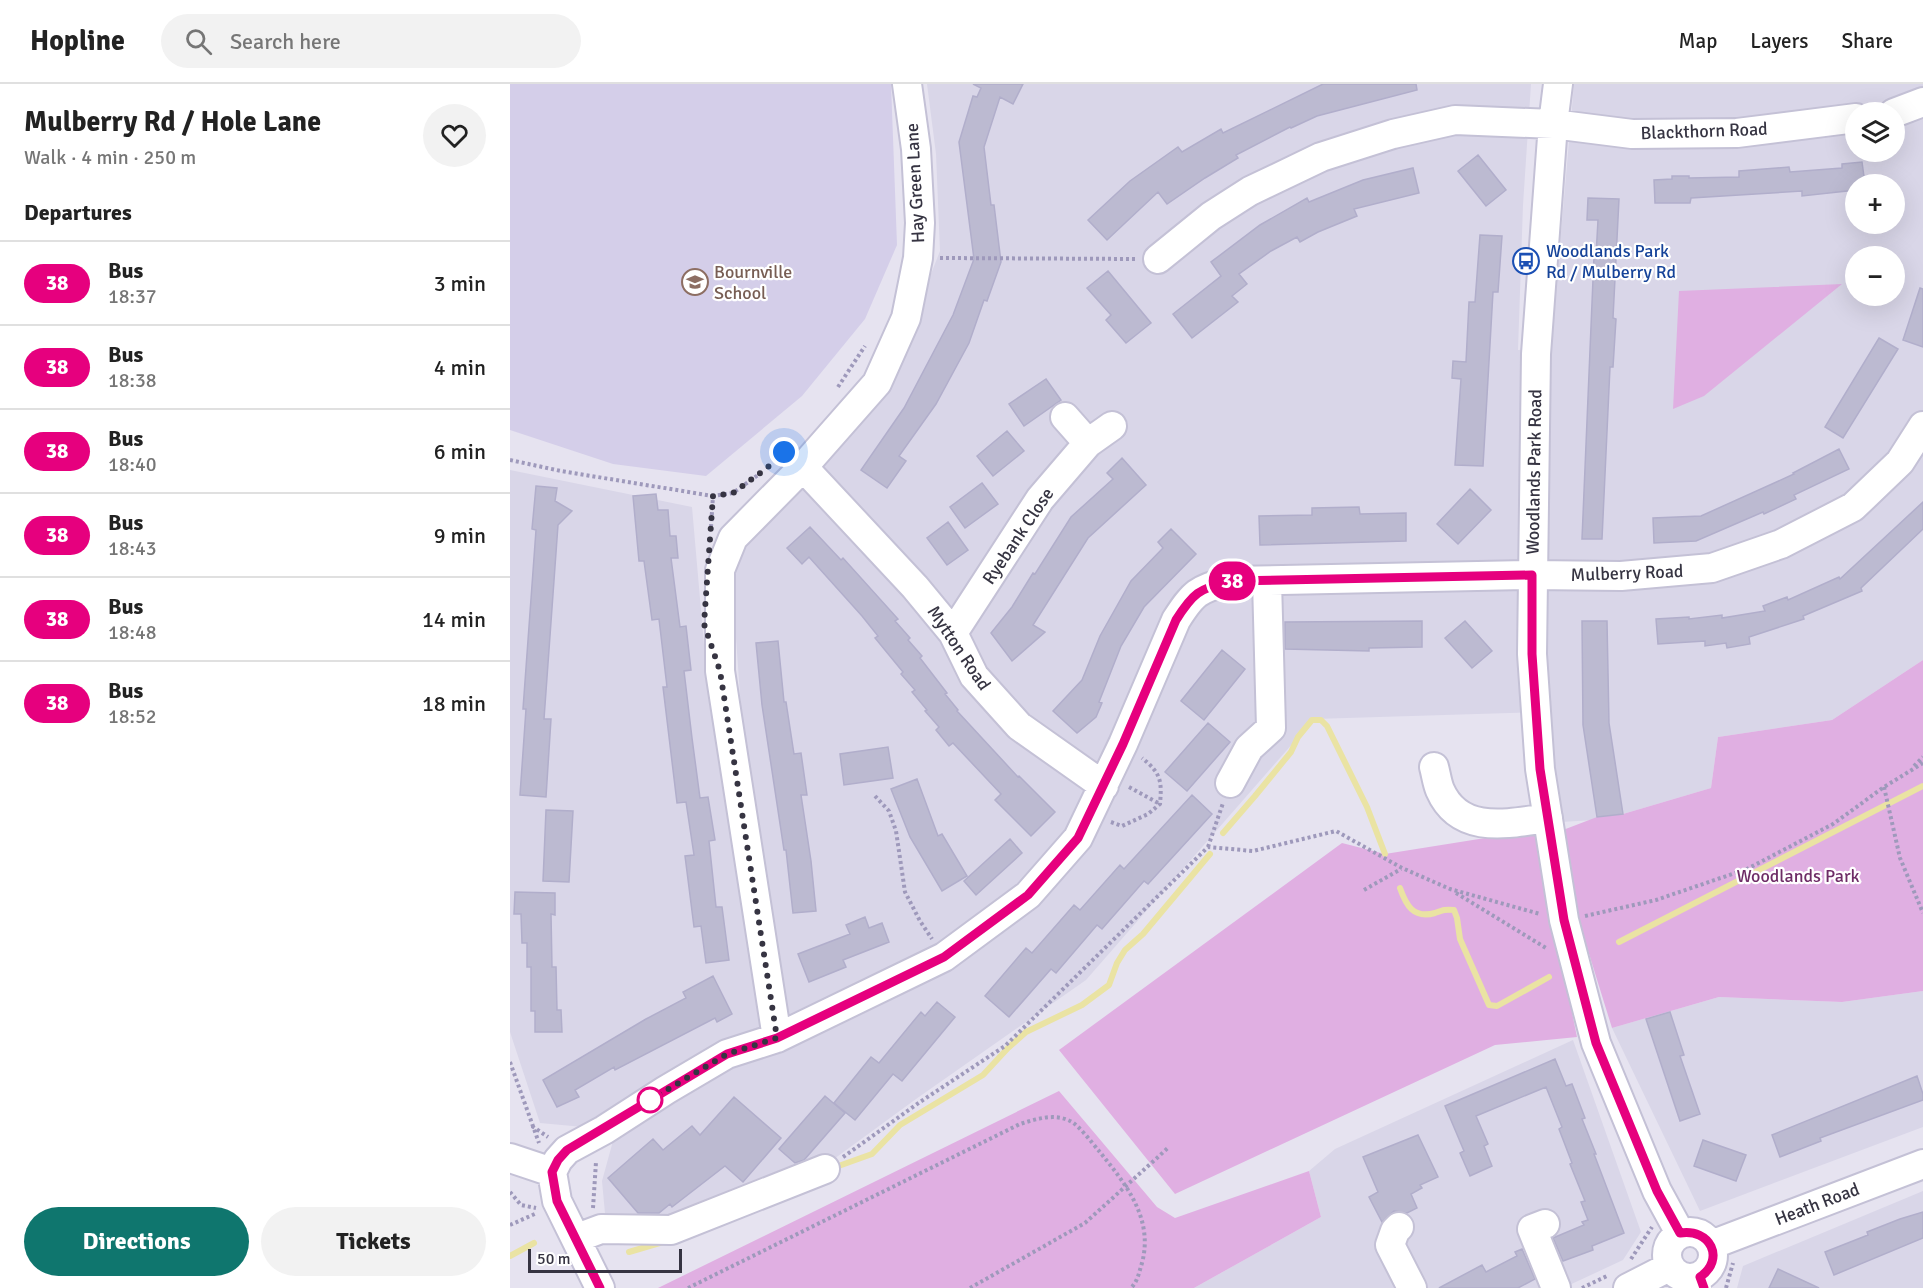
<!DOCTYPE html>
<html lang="en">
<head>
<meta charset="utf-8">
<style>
  :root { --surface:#fff; --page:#f2f2f2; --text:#222; --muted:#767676; --line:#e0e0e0; --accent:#0f766e }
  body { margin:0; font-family:Signika,sans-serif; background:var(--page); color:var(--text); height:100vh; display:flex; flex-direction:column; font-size:22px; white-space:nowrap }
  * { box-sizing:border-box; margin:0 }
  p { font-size:20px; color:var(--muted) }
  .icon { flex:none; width:33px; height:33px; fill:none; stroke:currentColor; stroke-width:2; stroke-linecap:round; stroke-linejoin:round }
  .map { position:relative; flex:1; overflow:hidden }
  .side { display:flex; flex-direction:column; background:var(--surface); width:510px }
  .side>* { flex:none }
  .badge { padding:0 12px; border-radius:20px; font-size:21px; line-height:39px }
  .controls { position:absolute; left:1335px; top:18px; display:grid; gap:12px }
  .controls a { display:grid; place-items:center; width:60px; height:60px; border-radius:50%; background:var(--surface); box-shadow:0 6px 24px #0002; font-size:30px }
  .scale { position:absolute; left:18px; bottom:15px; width:154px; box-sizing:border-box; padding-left:6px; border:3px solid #363442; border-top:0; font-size:16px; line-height:21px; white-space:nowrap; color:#363442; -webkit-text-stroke:4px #fff; paint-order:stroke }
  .you { position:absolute; width:30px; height:30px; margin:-15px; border:4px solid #fff; border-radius:50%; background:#1a73e8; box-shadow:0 0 0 9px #1a73e833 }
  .map>.badge { position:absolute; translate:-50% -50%; box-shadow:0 0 0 3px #fff }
  h2 { padding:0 24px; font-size:22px; line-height:54px }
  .round { display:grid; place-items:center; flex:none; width:63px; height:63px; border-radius:32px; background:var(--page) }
  .overview { display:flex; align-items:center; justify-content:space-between; height:102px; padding:0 24px }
  h1 { font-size:28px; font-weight:700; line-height:45px }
  .cta { display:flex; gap:12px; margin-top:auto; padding:12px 24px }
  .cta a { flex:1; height:69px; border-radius:36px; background:var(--accent); color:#fff; font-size:24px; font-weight:700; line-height:69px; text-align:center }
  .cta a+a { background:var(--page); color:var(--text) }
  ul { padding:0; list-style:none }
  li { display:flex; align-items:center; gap:18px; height:84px; padding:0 24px; border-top:2px solid var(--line) }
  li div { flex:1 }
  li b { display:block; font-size:22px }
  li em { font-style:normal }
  li .badge { min-width:66px; font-weight:700; text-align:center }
  header { display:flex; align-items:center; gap:36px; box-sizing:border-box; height:84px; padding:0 30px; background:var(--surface); border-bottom:2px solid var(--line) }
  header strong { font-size:28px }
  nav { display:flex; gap:33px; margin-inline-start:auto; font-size:21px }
  .search { width:420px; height:54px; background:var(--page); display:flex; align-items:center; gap:15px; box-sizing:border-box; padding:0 21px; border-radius:33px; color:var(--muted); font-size:22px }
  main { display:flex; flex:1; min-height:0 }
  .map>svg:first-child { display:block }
  .residential { fill:#d9d6e8; fill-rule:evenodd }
  .education { fill:#d4cee9 }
  .green { fill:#e0afe2 }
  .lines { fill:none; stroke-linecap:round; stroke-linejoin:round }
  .stream { stroke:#eae3a3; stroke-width:6 }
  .building { fill:#bcbad1; stroke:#b1aecb; stroke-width:1.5 }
  .minor-casing { stroke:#c4c1d6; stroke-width:32 }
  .path { stroke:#9e99bb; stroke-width:4; stroke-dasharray:3 3; stroke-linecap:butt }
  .minor { stroke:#fff; stroke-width:28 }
  .line-casing { stroke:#fff; stroke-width:14 }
  .line { stroke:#e6007e; stroke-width:9 }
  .walk { stroke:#363442; stroke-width:6; stroke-dasharray:0 10.8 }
  .stop-dot { fill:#fff; stroke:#e6007e; stroke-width:3 }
  .labels { text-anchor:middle; stroke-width:4.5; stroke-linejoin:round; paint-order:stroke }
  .street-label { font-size:18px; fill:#363442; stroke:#fff }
  .transit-label { font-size:18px; fill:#164399; stroke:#fff; text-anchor:start }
  .education-label { font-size:18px; fill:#785e54; stroke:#fff; text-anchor:start }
  .park-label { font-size:18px; fill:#6e2c66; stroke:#fff }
</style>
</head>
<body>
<header>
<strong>Hopline</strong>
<div class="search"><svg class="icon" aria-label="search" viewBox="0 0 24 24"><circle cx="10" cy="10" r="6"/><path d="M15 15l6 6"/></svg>Search here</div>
<nav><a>Map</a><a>Layers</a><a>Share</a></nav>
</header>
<main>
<section class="side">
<div class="overview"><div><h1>Mulberry Rd / Hole Lane</h1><p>Walk · 4 min · 250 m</p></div><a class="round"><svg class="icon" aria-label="heart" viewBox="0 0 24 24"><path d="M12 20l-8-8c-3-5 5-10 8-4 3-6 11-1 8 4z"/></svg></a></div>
<h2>Departures</h2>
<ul>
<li><span class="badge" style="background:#e6007e;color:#fff">38</span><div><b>Bus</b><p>18:37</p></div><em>3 min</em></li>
<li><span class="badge" style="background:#e6007e;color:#fff">38</span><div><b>Bus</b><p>18:38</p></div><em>4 min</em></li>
<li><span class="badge" style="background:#e6007e;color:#fff">38</span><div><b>Bus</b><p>18:40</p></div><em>6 min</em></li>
<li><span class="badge" style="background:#e6007e;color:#fff">38</span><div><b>Bus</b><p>18:43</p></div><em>9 min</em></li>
<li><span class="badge" style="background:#e6007e;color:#fff">38</span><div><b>Bus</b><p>18:48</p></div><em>14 min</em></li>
<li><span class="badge" style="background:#e6007e;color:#fff">38</span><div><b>Bus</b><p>18:52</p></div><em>18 min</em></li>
</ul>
<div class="cta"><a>Directions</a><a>Tickets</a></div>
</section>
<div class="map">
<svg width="1413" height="1204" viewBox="0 0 1413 1204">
  <rect width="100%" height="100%" fill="#e6e3f0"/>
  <path class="residential" d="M 417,0 L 1021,0 L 1013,121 L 1008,266 L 1041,264 L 1064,0 L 1413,0 L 1413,576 L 1322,636 L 1208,653 L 1201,704 L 1113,730 L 1087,733 L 1084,736 L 1051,738 L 1034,628 L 804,635 L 576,896 L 406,1015 L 313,1083 L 221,1119 L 97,1151 L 92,1097 L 106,1046 L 30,1039 L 0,948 L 0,386 L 182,423 L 199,618 L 233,818 L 256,815 L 231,625 L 221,482 L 280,411 L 377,302 L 430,167 L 426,70 ZM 1346,28 L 1384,28 L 1384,68 L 1346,68 ZM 1346,100 L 1384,100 L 1384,140 L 1346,140 ZM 1346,172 L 1384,172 L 1384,212 L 1346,212 Z
    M 1413,907 L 1413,1043 L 1190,1127 L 1102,944 L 1209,913 L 1332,918 Z
    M 1063,956 L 1131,1148 L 1113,1176 L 1053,1204 L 684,1204 L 811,1133 L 799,1087 L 825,1065 Z
    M 1413,1107 L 1413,1204 L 1227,1204 L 1233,1182 Z"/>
  <path class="education" d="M 0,0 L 381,0 L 387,161 L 355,235 L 292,312 L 196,392 L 103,380 L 0,346 Z"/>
  <path class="green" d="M 1332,200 L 1194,312 L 1163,325 L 1169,207 Z
    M 1413,576 L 1413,907 L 1332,918 L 1209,913 L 1102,944 L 1067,831 L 1053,746 L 1087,733 L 1113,730 L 1201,704 L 1208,653 L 1322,636 Z
    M 1025,746 L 1067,953 L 985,961 L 665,1110 L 549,966 L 832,759 L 875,770 Z
    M 549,1007 L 647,1123 L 665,1134 L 799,1087 L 811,1133 L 684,1204 L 148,1204 Z"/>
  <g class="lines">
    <path class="stream" d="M 713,749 L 745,712 L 781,668 L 788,653 L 802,636 L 811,636 L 817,642 L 857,723 L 875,770
      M 890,804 C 896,821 903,835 925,829 C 933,826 935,825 944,826 L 947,834 L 950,855 L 979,921 L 987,922 L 1039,893
      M 1109,858 L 1413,702
      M 323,1084 L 362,1070 L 390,1041 L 473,991 L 498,964 L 516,948 L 572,921 L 599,901 L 607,879 L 615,866 L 633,850 L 700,770
      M 119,1168 L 153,1158
      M 0,1172 L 24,1159"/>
  </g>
  <path class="building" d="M 463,0 L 513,0 L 503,20 L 490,13 L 474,63 L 481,121 L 484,121 L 491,178 L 477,217 L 474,216 L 459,259 L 426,320 L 389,372 L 396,377 L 377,404 L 351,386 L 394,324 L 443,231 L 464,175 L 449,58 L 463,12 L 467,13 L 471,4 Z
    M 813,0 L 906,0 L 907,6 L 807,32 L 781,44 L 780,43 L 726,71 L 728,74 L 695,94 L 657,120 L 648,108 L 597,156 L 578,136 L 620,97 L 668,63 L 672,68 L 711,45 L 713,49 Z
    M 968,71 L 996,106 L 976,122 L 948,87 Z
    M 1352,78 L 1355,100 L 1346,100 L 1346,106 L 1292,112 L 1292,107 L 1181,114 L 1180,119 L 1145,119 L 1144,96 L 1162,95 L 1162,92 L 1179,92 L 1179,94 L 1229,93 L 1229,87 L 1279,83 L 1280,88 L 1332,84 L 1332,80 Z
    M 903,84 L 909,109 L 844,125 L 847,132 L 808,148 L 790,158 L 787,153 L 761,167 L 729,190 L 737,200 L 722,212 L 728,218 L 682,254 L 663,230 L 711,192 L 701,178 L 750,141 L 797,114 L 799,118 L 853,96 Z
    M 1078,114 L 1109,115 L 1103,234 L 1106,235 L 1103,283 L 1100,283 L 1092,455 L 1072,455 L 1084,172 L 1086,172 L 1088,136 L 1077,136 Z
    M 970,151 L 992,152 L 988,208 L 983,208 L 973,382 L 945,381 L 951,295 L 942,294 L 943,277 L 956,278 L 959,218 L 965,218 Z
    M 598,187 L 641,239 L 616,259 L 596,236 L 601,231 L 577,204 Z
    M 1410,204 L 1413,205 L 1413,263 L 1393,256 Z
    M 1369,254 L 1388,265 L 1333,354 L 1315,343 Z
    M 536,295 L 551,316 L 514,342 L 499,320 Z
    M 497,347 L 514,367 L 483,392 L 467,372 Z
    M 1329,365 L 1339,385 L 1284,411 L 1286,415 L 1254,430 L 1253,428 L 1186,457 L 1144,459 L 1143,434 L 1191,432 L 1284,390 L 1283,389 Z
    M 612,374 L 636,401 L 578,454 L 523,541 L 535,548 L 502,577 L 481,549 L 502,523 L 523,489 L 525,490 L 561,433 L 603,395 L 597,389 Z
    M 472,399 L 488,420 L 455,444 L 440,423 Z
    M 26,402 L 47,404 L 45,417 L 62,427 L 48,441 L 34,635 L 41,635 L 36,713 L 10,711 L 16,625 L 13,625 L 26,446 L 22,445 Z
    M 960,405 L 981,426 L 948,460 L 927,440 Z
    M 146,410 L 148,426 L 158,426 L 160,452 L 166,452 L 168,474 L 161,474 L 170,543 L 176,542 L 181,586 L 174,587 L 182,654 L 190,714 L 198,713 L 205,756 L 199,757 L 206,823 L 212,823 L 219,876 L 196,879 L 191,842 L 184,843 L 175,772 L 184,771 L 176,718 L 167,719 L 153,603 L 157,603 L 149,535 L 142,536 L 134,477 L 129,477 L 123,412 Z
    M 1413,418 L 1413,445 L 1351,504 L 1352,507 L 1293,532 L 1294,535 L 1239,553 L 1240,560 L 1217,564 L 1216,559 L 1195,562 L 1195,557 L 1148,560 L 1146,535 L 1179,533 L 1179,535 L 1212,531 L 1212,534 L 1255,527 L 1253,522 L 1277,513 L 1278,516 L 1329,493 L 1330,495 Z
    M 849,423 L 850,430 L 896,429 L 896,457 L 750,461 L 749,432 L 802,431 L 802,424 Z
    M 438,438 L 458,466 L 437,481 L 417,454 Z
    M 300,443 L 331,476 L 333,474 L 388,535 L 385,537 L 400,554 L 398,556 L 412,572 L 410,574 L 437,609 L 435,610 L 448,626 L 447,627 L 508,693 L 509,692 L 545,728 L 521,752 L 485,716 L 491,710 L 443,659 L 439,662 L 426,646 L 429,643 L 415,627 L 417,626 L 402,608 L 405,606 L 391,590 L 393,588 L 365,554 L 368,552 L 352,532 L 299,473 L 292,480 L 277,464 Z
    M 661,445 L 686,470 L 634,523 L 611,562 L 589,618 L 592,619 L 586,633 L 567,649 L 543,627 L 572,596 L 590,552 L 621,497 L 653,464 L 648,458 Z
    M 912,537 L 912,563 L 859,564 L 859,567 L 775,565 L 775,538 Z
    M 955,537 L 982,567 L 962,584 L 935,554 Z
    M 1072,537 L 1097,537 L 1099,639 L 1113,730 L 1087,733 L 1073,641 Z
    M 268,557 L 274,618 L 276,618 L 284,670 L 291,669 L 297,711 L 291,711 L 301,777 L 306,827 L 283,829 L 276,766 L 274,766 L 252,621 L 246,559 Z
    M 712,566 L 735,585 L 694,636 L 671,617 Z
    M 698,639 L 720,658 L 677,707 L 655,688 Z
    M 378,663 L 383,694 L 334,701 L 330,670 Z
    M 407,695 L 428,752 L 432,750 L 457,792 L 432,807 L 400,753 L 381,705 Z
    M 682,711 L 702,730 L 638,800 L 634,797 L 592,845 L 587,841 L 546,889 L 541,885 L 499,933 L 475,912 L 516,864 L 522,869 L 564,821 L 570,826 L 610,781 L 614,785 Z
    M 36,726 L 63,727 L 59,798 L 33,797 Z
    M 500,755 L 512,769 L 466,811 L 454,797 Z
    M 5,808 L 45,809 L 45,831 L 41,830 L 42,883 L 46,883 L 47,926 L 51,926 L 52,948 L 25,948 L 25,927 L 21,927 L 21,883 L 17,883 L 17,859 L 12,859 L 11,830 L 4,830 Z
    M 355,833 L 359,844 L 372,839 L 379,858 L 333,876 L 336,883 L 299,898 L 288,870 L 340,850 L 336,841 Z
    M 203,892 L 222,930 L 207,938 L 205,934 L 105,986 L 104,983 L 65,1006 L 69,1013 L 47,1023 L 33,996 L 136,935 L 176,914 L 173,908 Z
    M 427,918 L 445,933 L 392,997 L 383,990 L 345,1036 L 324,1019 L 361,973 L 369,979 L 411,928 L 415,932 Z
    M 1160,928 L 1174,971 L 1170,972 L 1190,1030 L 1170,1037 L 1136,935 Z
    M 1045,975 L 1056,1002 L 1062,1000 L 1075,1034 L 1072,1035 L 1086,1070 L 1084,1070 L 1114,1149 L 1082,1162 L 1083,1166 L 1053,1177 L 1043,1154 L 1074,1141 L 1072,1138 L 1078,1136 L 1071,1118 L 1075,1117 L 1060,1080 L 1062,1079 L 1049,1045 L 1052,1043 L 1036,1003 L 966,1032 L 978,1060 L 974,1062 L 982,1082 L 960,1092 L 950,1069 L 954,1067 L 935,1022 Z
    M 1407,992 L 1413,1010 L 1413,1016 L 1310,1054 L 1311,1057 L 1270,1073 L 1262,1051 Z
    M 315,1012 L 335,1029 L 294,1076 L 285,1079 L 269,1065 Z
    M 224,1013 L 271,1054 L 233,1098 L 215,1082 L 162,1123 L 160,1120 L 149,1129 L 128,1129 L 98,1094 L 143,1055 L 153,1066 L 182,1042 L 190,1051 Z
    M 908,1051 L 928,1093 L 910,1101 L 912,1104 L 901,1110 L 907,1124 L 897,1129 L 884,1127 L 872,1138 L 859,1113 L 868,1108 L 853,1073 Z
    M 1193,1056 L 1236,1071 L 1226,1097 L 1184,1082 Z
    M 1413,1128 L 1413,1154 L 1324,1191 L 1315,1168 L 1358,1151 L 1357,1148 L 1390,1135 Z
    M 1012,1165 L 1025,1195 L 1008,1204 L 929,1204 L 972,1181 L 976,1188 L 1007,1172 L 1005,1168 Z
    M 1268,1185 L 1309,1204 L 1259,1204 Z"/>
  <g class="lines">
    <defs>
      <path id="minor" d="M 1048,0 L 1043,40 L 1026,270 L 1022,570 L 1030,685 L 1054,836 L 1086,959 L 1147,1107 L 1170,1149
        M 1384,29 L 1413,18
        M 648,175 L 701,132 L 740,107 L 811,73 L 883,50 L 945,36 L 1043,40 L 1122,50 L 1227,49 L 1346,34
        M 578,359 L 602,342
        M 293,383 L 405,503 L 443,549 L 464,592 L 509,642 L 594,702
        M 443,549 L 530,415 L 578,359 L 555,333
        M 924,683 C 926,690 927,699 930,706 C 950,752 1000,739 1038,734
        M 720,699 L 739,664 L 761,644 L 757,497
        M 267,954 L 210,587 L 210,486 L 223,454 L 293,383 L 367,299 L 396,234 L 408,174 L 410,139 L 406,65 L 397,0
        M 0,1074 L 42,1088
        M 42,1088 L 48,1076 L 57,1066 L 94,1046 L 156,1006 L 217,970 L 267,954 L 434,873 L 518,811 L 568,754 L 613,660 L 666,536 C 683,509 688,505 719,497 L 1022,491 L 1111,492 L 1202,484 L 1271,460 L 1343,423 L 1390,378 L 1413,342
        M 42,1088 L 47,1117 L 90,1204
        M 1035,1140 L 1022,1145 L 1046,1204
        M 889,1143 L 885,1147 L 880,1161 L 902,1204
        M1157 1171a23 23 0 1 1 46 0a23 23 0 1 1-46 0Z
        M 67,1154 L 91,1145 L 161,1146 L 315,1085
        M 1201,1161 L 1413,1080
        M 1118,1204 L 1159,1183"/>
    </defs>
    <use href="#minor" class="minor-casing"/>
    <path class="path" d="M 430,174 L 627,175
      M 328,303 L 355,262
      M 0,376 L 51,387 L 203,412
      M 201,443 L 203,412 L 223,409 L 251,389
      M 1404,682 L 1413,673
      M 619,703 L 650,720
      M 1374,703 L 1390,774 L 1413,829
      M 365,712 L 379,727 L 386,747 L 395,808 L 410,837 L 422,855
      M 601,738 L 612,742 L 638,730 L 650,720 C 652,697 651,689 632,674
      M 698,763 L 713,719
      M 854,806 L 891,785
      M 946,809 L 1036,864
      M 1075,832 L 1146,816 L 1237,785 L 1323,740 L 1374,703 L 1413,679
      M 0,978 L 29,1059
      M 22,1042 L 38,1053
      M 333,1073 L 410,1018 L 495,962 L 698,763 L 743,767 L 826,747 L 892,784 L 940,805 L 1030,830
      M 0,1108 L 11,1121 L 26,1124
      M 83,1124 L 86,1078
      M 0,1141 L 27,1129
      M 1121,1175 L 1142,1143
      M 178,1204 L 510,1040 C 526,1035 544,1029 560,1037 C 569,1041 582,1059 589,1067 C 615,1099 644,1134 632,1179 C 629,1188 628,1197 621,1204
      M 460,1204 L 575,1139 L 659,1063
      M 1072,1204 L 1099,1191
      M 1216,1204 L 1223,1179"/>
    <use href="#minor" class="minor"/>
  </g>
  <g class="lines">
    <defs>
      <path id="line" d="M 90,1204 L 47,1117 L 42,1088 L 48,1076 L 57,1066 L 217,970 L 267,954 L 434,873 L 518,811 L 568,754 L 613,660 L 666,536 C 683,509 689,505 719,497 L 1022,491 L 1022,570 L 1030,685 L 1054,836 L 1086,959 L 1147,1107 L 1170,1149 C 1200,1144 1216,1175 1190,1193 L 1194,1204"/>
    </defs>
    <use href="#line" class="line-casing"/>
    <use href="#line" class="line"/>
    <path class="walk" d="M 140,1016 L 217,970 L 267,954 L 210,587 L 194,540 L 203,412 L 223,409 L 257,384 L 274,368"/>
  </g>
  <defs>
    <symbol id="bus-ring" viewBox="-11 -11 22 22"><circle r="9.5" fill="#fff" stroke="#1a4fb4" stroke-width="1.5"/><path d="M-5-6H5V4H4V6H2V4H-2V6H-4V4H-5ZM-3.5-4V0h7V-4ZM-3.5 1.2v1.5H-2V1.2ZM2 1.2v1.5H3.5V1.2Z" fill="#1a4fb4"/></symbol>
    <symbol id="school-ring" viewBox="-11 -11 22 22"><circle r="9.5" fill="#fff" stroke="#8d6e63" stroke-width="1.5"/><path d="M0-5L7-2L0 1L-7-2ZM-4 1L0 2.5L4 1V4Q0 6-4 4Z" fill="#8d6e63"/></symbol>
  </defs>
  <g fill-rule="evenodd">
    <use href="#bus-ring" x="1001" y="162" width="30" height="30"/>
    <use href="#school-ring" x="170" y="183" width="30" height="30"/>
  </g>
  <circle class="stop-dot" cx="140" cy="1016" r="12"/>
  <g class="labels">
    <g class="street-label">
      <text transform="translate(1194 47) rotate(-2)" y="6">Blackthorn Road</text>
      <text transform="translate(405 99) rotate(-93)" y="6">Hay Green Lane</text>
      <text transform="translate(1024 388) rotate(-89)" y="6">Woodlands Park Road</text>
      <text transform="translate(508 452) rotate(-56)" y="6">Ryebank Close</text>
      <text transform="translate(1117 489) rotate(-2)" y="6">Mulberry Road</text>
      <text transform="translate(449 564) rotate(56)" y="6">Mytton Road</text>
      <text transform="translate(1307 1120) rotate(-21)" y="6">Heath Road</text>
    </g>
    <g class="transit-label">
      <text x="1036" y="173">Woodlands Park<tspan x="1036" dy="21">Rd / Mulberry Rd</tspan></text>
    </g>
    <g class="education-label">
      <text x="204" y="194">Bournville<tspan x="204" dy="21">School</tspan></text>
    </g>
    <g class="park-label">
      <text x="1288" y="798">Woodlands Park</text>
    </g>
  </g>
</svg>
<div class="controls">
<a><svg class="icon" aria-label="layers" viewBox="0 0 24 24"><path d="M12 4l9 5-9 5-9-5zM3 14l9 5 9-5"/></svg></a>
<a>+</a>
<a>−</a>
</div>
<div class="scale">50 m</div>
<div class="you" style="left:274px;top:368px"></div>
<b class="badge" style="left:722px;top:497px;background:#e6007e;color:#fff">38</b>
</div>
</main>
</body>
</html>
